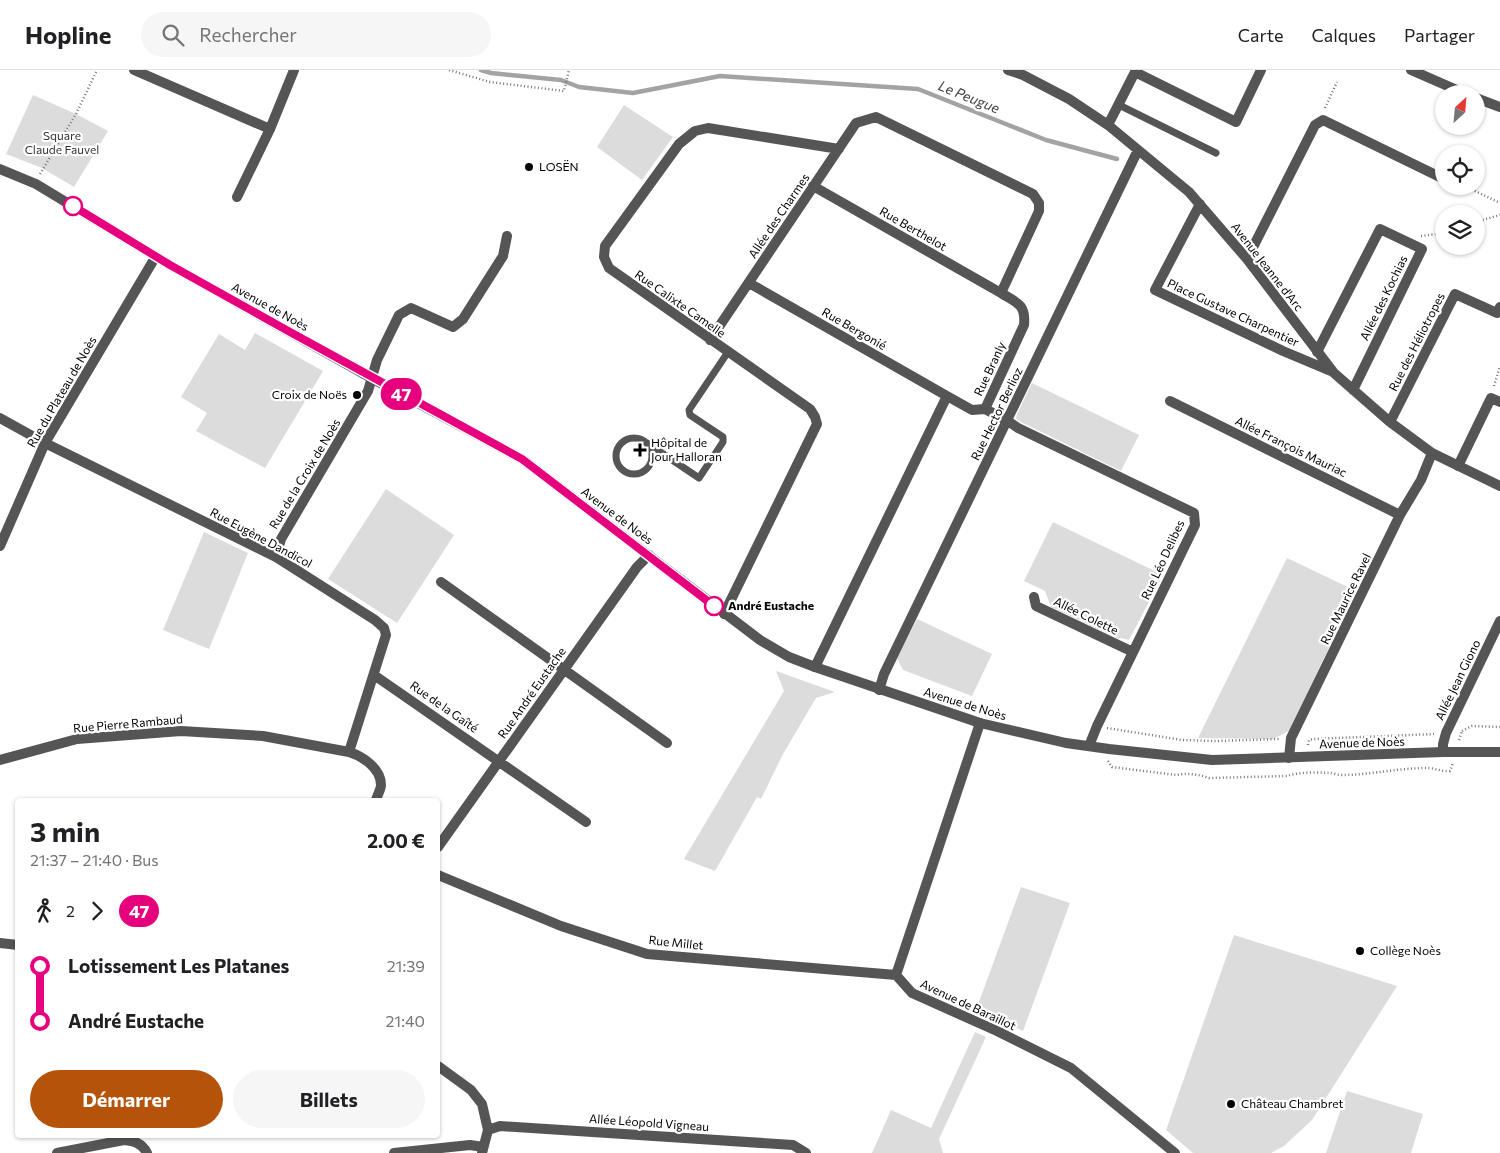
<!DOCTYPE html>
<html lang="fr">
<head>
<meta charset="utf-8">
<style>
  :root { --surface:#fff; --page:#f6f6f6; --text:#202124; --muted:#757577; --line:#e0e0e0; --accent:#b45309 }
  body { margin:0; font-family:Commissioner,sans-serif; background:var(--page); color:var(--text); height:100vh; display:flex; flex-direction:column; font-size:19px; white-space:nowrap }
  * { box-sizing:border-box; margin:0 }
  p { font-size:16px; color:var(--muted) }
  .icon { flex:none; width:28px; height:28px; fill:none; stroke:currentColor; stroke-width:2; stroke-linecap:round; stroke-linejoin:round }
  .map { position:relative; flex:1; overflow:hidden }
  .details { position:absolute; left:15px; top:728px; width:425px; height:340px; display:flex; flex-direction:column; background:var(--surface); border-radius:5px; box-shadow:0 1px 4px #0004 }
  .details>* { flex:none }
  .badge { padding:0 10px; border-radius:16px; font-size:18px; line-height:32px }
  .needle { width:32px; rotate:26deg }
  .buttons { position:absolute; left:1435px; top:15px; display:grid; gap:10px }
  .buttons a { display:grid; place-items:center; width:50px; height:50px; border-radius:50%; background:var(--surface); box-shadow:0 1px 4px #0004; font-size:25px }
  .map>.badge { position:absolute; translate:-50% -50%; box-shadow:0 0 0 2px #fff }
  .legs { display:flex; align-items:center; gap:8px; height:55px; padding:0 15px; font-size:16px }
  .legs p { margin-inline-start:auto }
  .summary { display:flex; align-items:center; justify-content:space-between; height:85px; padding:0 15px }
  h1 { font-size:28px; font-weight:700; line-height:38px }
  .primary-button { display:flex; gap:10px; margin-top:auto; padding:10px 15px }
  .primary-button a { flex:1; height:58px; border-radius:30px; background:var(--accent); color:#fff; font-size:20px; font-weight:700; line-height:58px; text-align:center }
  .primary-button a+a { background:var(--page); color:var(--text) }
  ul { padding:0 15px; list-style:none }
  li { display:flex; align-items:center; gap:18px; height:55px; font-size:19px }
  li i { display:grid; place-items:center; width:8px; height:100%; margin:0 6px; background:currentColor }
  li i::after { content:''; width:12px; height:12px; margin:-6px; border:4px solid; border-radius:50%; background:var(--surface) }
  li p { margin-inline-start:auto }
  li:first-child i { background:linear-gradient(#0000 50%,currentColor 0) }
  li:last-child i { background:linear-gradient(currentColor 50%,#0000 0) }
  header { display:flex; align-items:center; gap:30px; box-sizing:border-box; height:70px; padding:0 25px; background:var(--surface); border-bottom:1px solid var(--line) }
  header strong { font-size:24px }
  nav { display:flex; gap:28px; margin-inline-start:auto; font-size:18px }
  .search { width:350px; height:45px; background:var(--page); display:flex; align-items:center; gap:12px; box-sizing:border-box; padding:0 18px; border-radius:28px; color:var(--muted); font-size:19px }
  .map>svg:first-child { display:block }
  .green { fill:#dcdcdc }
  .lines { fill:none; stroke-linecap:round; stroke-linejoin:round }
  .stream { stroke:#a3a3a3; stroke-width:4.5 }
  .path { stroke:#777; stroke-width:2.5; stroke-dasharray:1 2.5; stroke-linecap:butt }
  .service { stroke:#555; stroke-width:7 }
  .minor { stroke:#555; stroke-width:10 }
  .tertiary { stroke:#555; stroke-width:10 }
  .line-1-casing { stroke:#fff; stroke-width:11 }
  .line-1 { stroke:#e6007e; stroke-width:8 }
  .poi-dot { fill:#000; stroke:#fff; stroke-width:2 }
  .stop-1-dot { fill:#fff; stroke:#e6007e; stroke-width:2.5 }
  .labels { text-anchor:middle; stroke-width:4.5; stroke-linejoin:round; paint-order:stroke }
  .park-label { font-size:12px; fill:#333; stroke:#fff }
  .poi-label { font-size:12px; fill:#000; stroke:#fff; text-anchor:start }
  .street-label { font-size:12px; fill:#000; stroke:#fff }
  .stop-label { font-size:12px; font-weight:bold; fill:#000; stroke:#fff; text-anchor:start }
  .water-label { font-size:14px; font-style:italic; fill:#444; stroke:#fff }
</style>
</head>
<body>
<header>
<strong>Hopline</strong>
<div class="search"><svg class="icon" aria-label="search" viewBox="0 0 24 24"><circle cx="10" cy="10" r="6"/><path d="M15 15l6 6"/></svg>Rechercher</div>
<nav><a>Carte</a><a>Calques</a><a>Partager</a></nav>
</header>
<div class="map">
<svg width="1500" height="1083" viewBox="0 0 1500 1083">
  <rect width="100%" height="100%" fill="#fff"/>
  <path class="green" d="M 33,25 L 76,44 L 108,61 L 74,117 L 42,98 L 6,84 Z
    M 624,35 L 673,67 L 642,110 L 597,77 Z
    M 255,263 L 323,301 L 265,398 L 196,361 L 207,343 L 181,327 L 219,264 L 245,280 Z
    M 1032,313 L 1139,365 L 1121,401 L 1019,351 L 1016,348 L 1017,344 Z
    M 386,419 L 454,465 L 397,553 L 328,509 Z
    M 1053,452 L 1163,505 L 1129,570 L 1121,568 L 1119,569 L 1051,537 L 1045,521 L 1024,511 Z
    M 204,462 L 248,483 L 209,579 L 163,560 Z
    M 1287,488 L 1356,521 L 1289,661 L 1273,669 L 1198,668 Z
    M 917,549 L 992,584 L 972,626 L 903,600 L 897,588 Z
    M 776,601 L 835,622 L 816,628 L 783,684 L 761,729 L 757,727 L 715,801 L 684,789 L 784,621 Z
    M 1021,817 L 1070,833 L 1023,961 L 976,940 Z
    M 1234,865 L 1397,916 L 1312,1050 L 1284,1076 L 1271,1083 L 1193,1083 L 1166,1060 Z
    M 975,962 L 986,967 L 939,1069 L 943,1083 L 872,1083 L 891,1040 L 931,1058 Z
    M 1347,1021 L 1423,1044 L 1411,1083 L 1326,1083 Z"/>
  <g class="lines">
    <path class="stream" d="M 481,0 L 491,3 L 561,10 L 579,17 L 633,23 L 720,6 L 918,19 L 1046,70 L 1117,89"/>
    <path class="path" d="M 449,0 L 490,12 L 564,21 L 569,0
      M 1325,38 L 1337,12
      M 40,104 L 76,44 L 97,0
      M 1459,116 L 1465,120 L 1471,119 L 1500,133
      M 1476,152 L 1500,145
      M 1421,166 L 1444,163
      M 1494,316 L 1500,296
      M 1107,658 L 1182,670 L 1216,671 L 1281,669
      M 1462,661 L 1472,656 L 1500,657
      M 1459,670 L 1462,661
      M 1308,675 L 1309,670 L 1313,669 L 1434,664
      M 1108,691 L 1112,697 L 1176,705 C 1187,703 1198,704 1209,708 L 1287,706 C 1299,702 1316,702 1330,703 C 1333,703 1337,705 1341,705 C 1370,705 1398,698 1427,698 C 1435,698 1442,702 1450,701 L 1453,693"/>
    <path class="service" d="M 1119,35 L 1216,83
      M616 386a18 18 0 1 1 36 0a18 18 0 1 1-36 0Z
      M 647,373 L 699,408 L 723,372 L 723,367 L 690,345 L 689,340 L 728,282"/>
    <path class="minor" d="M 134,0 L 270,59
      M 1008,0 L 1023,5 L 1069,29 L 1108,55 L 1189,122 L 1247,189 L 1334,303 L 1390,352 L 1432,383 L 1500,416
      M 1411,0 L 1466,24
      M 1476,28 L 1500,37
      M 1108,55 L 1135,2 L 1236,52 L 1261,0
      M 813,116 L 1001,223
      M 237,127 L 270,59 L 294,0
      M 1200,134 L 1155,220 L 1283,281 L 1333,302
      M 1247,189 L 1315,55 L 1323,50 L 1444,109
      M 749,213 L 947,326
      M 710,270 L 856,53 L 876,47 L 1033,124 L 1039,133 L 1039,141 L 1001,223 C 1017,233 1026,234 1024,255 L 985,339 L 972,340 L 947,326 L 815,597
      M 1317,282 L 1380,159 L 1422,179 L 1353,320
      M 1170,331 L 1400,445
      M 985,339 L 1008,351 L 1018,358 L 1194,443 L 1195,455 L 1097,656 L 1089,676
      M 0,348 L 45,373 L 276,487 L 375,550 L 384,558 L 386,565 L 349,682 C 362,686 381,698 381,715 C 381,719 377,726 376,730
      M 1390,352 L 1455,224 L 1497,243 L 1500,237
      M 1458,396 L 1491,328 L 1500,332
      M 0,476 L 45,373 L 156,186
      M 276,487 L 281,469 L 368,321 L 377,290 L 399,245 L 411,238 L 453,257 L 463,249 L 503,186 L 507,166
      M 441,512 L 667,673
      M 1034,527 L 1036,536 L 1133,582
      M 724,544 L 817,354 L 815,347 L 810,339 L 609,198 L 604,187 L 605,176 L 679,74 L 695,61 L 708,58 L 839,79
      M 374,605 L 586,752
      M 879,620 L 884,604 L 1138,80
      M 980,653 L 896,905 L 912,923 L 997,961 L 1071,998 L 1175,1083
      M 1443,682 L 1443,674 L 1446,663 L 1500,551
      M 1289,688 L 1291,668 L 1400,445 L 1421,410 L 1432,383
      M 0,690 L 77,669 L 181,661 L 263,666 L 349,682
      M 438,777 L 637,497 L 649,485
      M 438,805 L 561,856 L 647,884 L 896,905
      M 0,873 L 18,875
      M 438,996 L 471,1020 L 482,1034 L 488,1060 L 482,1083
      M 488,1060 L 500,1056 L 793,1075 L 806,1083
      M 57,1083 L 124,1070 C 134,1071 142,1073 147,1083
      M 394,1083 L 470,1075 L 483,1077"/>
    <path class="tertiary" d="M 0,99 L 36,114 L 170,195 L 371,308 L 522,389 L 760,570 L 789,587 L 815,597 L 980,653 L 1066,673 L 1109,679 L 1212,690 L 1443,682 L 1500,682"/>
  </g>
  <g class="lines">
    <defs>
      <path id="line-1" d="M 73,136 L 170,195 L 290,262 L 522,389 L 714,536"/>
    </defs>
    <use href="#line-1" class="line-1-casing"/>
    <use href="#line-1" class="line-1"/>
  </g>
  <g class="poi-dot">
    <circle cx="529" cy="97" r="5"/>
    <circle cx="357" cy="325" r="5"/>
    <path d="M637.5 372.5h5v5h5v5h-5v5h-5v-5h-5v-5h5z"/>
    <circle cx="1360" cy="881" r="5"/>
    <circle cx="1231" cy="1034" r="5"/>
  </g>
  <g class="stop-1-dot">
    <circle cx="73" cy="136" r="9"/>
    <circle cx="714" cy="536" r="9"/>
  </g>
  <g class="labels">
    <g class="park-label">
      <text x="62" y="70">Square<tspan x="62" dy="14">Claude Fauvel</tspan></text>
    </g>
    <g class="poi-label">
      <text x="539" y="101">LOSËN</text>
      <text x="347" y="329" text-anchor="end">Croix de Noës</text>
      <text x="651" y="377">Hôpital de<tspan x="651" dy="14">Jour Halloran</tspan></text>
      <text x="1370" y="885">Collège Noès</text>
      <text x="1241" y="1038">Château Chambret</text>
    </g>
    <g class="street-label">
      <text transform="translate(779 146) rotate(-56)" y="4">Allée des Charmes</text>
      <text transform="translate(913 159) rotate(30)" y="4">Rue Berthelot</text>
      <text transform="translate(1267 197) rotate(52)" y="4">Avenue Jeanne d'Arc</text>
      <text transform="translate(1384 228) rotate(-64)" y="4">Allée des Kochias</text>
      <text transform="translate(680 234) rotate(35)" y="4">Rue Calixte Camelle</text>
      <text transform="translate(270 237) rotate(29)" y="4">Avenue de Noès</text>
      <text transform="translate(1233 243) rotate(25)" y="4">Place Gustave Charpentier</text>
      <text transform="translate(854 259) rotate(30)" y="4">Rue Bergonié</text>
      <text transform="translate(1417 272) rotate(-63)" y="4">Rue des Héliotropes</text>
      <text transform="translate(990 299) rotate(-65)" y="4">Rue Branly</text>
      <text transform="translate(62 322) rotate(-60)" y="4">Rue du Plateau de Noès</text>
      <text transform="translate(997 344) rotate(-64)" y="4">Rue Hector Berlioz</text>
      <text transform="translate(1291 377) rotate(26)" y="4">Allée François Mauriac</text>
      <text transform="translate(305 404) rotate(-59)" y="4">Rue de la Croix de Noès</text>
      <text transform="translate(617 446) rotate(37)" y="4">Avenue de Noès</text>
      <text transform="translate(261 468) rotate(28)" y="4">Rue Eugène Dandicol</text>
      <text transform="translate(1163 490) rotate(-65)" y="4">Rue Léo Delibes</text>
      <text transform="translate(1346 529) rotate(-64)" y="4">Rue Maurice Ravel</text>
      <text transform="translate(1086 546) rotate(26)" y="4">Allée Colette</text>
      <text transform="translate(1458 610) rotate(-64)" y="4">Allée Jean Giono</text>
      <text transform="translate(532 623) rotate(-55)" y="4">Rue André Eustache</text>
      <text transform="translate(965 634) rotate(17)" y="4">Avenue de Noès</text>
      <text transform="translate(444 637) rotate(35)" y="4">Rue de la Gaîté</text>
      <text transform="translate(128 654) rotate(-5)" y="4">Rue Pierre Rambaud</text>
      <text transform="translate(1362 673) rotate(-2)" y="4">Avenue de Noès</text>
      <text transform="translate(676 873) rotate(6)" y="4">Rue Millet</text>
      <text transform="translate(968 935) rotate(25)" y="4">Avenue de Baraillot</text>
      <text transform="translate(649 1053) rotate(4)" y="4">Allée Léopold Vigneau</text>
    </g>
    <g class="stop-label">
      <text x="728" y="540">André Eustache</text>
    </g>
    <g class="water-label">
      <text transform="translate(969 27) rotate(22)" y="5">Le Peugue</text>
    </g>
  </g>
</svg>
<div class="buttons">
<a><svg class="needle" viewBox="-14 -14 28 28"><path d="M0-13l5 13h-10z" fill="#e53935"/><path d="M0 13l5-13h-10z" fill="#757577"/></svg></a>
<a><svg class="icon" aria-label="locate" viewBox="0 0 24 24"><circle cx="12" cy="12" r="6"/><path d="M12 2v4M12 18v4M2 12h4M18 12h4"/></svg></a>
<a><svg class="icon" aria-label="layers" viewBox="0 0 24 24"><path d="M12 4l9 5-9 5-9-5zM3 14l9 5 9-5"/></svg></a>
</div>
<b class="badge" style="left:401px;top:324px;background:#e6007e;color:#fff">47</b>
<section class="details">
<div class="summary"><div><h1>3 min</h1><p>21:37 – 21:40 · Bus</p></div><b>2.00 €</b></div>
<div class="legs"><svg class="icon" aria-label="walk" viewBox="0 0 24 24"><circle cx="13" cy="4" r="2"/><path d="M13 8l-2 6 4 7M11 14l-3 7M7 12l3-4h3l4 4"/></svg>2<svg class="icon" aria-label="forward" viewBox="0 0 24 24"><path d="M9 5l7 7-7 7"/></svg><b class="badge" style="background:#e6007e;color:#fff">47</b></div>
<ul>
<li><i style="color:#e6007e"></i><b>Lotissement Les Platanes</b><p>21:39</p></li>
<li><i style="color:#e6007e"></i><b>André Eustache</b><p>21:40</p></li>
</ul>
<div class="primary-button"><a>Démarrer</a><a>Billets</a></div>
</section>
</div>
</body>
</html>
